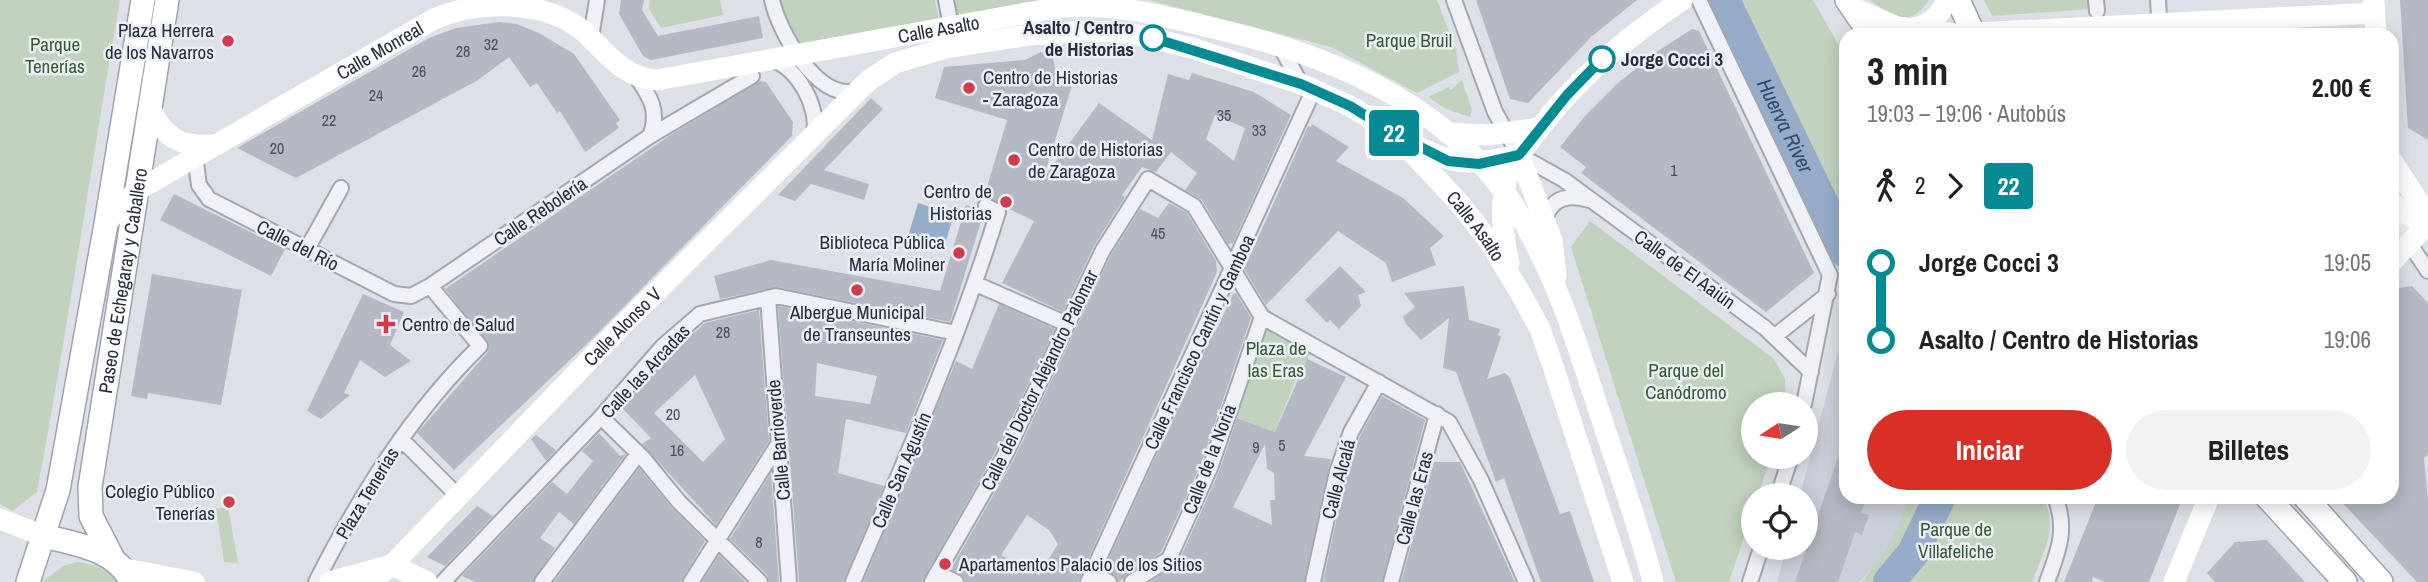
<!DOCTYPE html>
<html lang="es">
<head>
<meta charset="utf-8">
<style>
  :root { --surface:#fff; --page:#f2f2f2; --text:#222; --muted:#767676; --accent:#d93025 }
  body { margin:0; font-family:"Archivo Narrow",sans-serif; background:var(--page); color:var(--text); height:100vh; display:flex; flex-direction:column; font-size:26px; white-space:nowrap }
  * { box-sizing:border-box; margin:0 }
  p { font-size:23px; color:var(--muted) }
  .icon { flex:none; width:38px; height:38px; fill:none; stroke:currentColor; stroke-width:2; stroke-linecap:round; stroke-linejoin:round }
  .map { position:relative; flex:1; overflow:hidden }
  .side { position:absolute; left:1839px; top:28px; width:560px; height:476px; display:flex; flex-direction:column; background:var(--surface); border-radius:21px; box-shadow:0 4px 18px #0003 }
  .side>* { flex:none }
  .badge { padding:0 14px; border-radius:5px; font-size:24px; line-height:46px }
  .needle { width:46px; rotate:258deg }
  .controls { position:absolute; left:1741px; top:392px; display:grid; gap:14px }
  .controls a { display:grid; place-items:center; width:77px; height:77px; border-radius:50%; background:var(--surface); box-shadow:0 4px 18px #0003; font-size:35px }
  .map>.badge { position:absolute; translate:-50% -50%; box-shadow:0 0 0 4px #fff }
  .legs { display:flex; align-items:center; gap:10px; height:77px; padding:0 28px; font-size:23px }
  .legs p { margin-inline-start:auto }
  .head { display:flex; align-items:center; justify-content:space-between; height:119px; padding:0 28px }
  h1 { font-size:38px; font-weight:800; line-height:52px }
  .button { display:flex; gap:14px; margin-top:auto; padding:14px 28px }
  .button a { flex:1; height:80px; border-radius:42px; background:var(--accent); color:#fff; font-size:28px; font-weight:800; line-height:80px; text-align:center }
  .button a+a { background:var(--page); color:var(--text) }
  ul { padding:0 28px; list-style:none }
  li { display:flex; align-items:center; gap:24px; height:77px; font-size:26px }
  li i { display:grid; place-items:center; width:10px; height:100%; margin:0 9px; background:currentColor }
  li i::after { content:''; width:18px; height:18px; margin:-9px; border:5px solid; border-radius:50%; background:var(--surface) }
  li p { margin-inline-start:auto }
  li:first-child i { background:linear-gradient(#0000 50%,currentColor 0) }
  li:last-child i { background:linear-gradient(currentColor 50%,#0000 0) }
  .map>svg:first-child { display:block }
  .built { fill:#cbcfd9 }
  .green { fill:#c2d2be }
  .water { fill:#96acc9 }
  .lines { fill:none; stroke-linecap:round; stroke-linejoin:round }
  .river { stroke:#96acc9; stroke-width:32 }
  .building { fill:#b4b9c4; fill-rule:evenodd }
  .street-casing { stroke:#a2a7b1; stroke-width:18 }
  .primary-casing { stroke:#9ca4b3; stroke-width:26 }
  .street { stroke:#f0f1f6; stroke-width:14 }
  .secondary { stroke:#fff; stroke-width:21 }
  .primary { stroke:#fff; stroke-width:23 }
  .line-1-casing { stroke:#fff; stroke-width:16 }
  .line-1 { stroke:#048a93; stroke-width:10 }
  .stop-1-dot { fill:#fff; stroke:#048a93; stroke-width:3.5 }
  .poi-dot { fill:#d23c4a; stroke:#eceff5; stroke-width:2.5 }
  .labels { text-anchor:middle; stroke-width:5; stroke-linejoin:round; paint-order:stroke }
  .number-label { font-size:16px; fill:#4a5060 }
  .stop-label { font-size:19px; font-weight:bold; fill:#262d3e; stroke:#eceff5; text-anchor:end }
  .street-label { font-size:19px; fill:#262d3e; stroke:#eceff5 }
  .poi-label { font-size:19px; fill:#262d3e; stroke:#eceff5; text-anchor:end }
  .park-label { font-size:19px; fill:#385a33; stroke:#eceff5 }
  .water-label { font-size:21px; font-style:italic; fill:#2f4a73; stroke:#eceff5 }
</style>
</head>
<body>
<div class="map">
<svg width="2428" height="582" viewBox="0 0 2428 582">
  <rect width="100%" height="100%" fill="#dde0e7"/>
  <path class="built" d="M 1846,334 L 1846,497 L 1928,497 L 1912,522 L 1860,582 L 1777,582 L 1786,548 L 1806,548 L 1806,495 L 1800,495 L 1838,352 Z"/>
  <path class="green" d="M 0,0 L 120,0 C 91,164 68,328 37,492 L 13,511 L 0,504 Z
    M 650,0 L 720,0 L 723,15 L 661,28 L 649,9 Z
    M 772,0 L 935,0 L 940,28 L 798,54 Z
    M 939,0 L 1075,0 L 1026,2 L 942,20 Z
    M 1148,0 L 1437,0 L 1456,50 L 1459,72 L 1417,93 L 1331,47 Z
    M 1717,0 L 1813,0 L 1846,58 L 1846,284 L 1837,260 L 1840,258 Z
    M 1870,0 L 1929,0 C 1910,29 1893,17 1870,0 Z
    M 1984,0 L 2089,0 L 2090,9 L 1992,16 Z
    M 1462,80 L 1472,110 L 1470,117 L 1446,109 L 1428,97 L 1449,87 L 1451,90 Z
    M 1590,221 L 1774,359 L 1785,379 L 1786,404 L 1754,404 L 1754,457 L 1771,457 L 1758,495 L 1754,495 L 1753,510 L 1729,582 L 1676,582 L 1571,247 Z
    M 1262,317 L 1315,345 L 1296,379 L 1275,432 L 1227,414 Z
    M 1910,497 L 2042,497 C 2060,526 2043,553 2032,582 L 1862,582 L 1892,541 Z
    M 228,506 L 238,563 L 224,562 L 216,509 Z
    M 78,562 C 96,564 106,569 119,582 L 42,582 L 63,566 Z"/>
  <path class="water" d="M 918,203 L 954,214 L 943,251 L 907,240 Z"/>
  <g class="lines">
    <g class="river">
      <path id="s1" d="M 1724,0 L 1846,252"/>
      <path d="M 1889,582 L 1913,553 L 1940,497"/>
    </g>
  </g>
  <path class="building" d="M 621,0 L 644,0 L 642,10 L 658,36 L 759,16 L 763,38 L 651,60 L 643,56 L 619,14 Z
    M 1476,0 L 1637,0 L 1591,37 L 1528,103 L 1510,99 Z
    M 2400,0 L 2428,0 L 2428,140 L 2408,128 Z
    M 499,22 L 517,24 L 539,33 L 574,54 L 620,120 L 616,123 L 619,128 L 585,152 L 560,111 L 557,113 L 537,83 L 530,87 L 509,57 L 478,80 L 296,178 L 237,148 L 429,38 L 456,28 Z
    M 1692,29 L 1699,31 L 1814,273 L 1766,312 L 1581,173 L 1586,167 L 1560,147 L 1585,116 L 1618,83 L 1658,51 Z
    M 1041,52 L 1053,58 L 1056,73 L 1074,79 L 1043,179 L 1099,103 L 1152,140 L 1168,74 L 1189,80 L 1192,73 L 1254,92 L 1291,115 L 1233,243 L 1228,244 L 1202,200 L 1185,190 L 1197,173 L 1171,152 L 1156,172 L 1142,167 L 1122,195 L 1125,197 L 1094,246 L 1063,312 L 1002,283 L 1034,221 L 984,197 L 1007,120 L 935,98 L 944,67 L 1025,60 ZM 1215,115 L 1245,128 L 1234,161 L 1206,139 Z
    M 760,81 L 766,82 L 793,122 L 792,136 L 592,339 L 454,470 L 417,433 L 487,353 L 489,345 L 445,289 L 672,134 Z
    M 871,98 L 883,109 L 824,170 L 869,184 L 864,200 L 811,184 L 795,201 L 778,195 Z
    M 1312,124 L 1349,147 L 1336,161 L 1403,198 L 1444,236 L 1430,248 L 1436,265 L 1392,282 L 1386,263 L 1338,231 L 1266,305 L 1244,269 L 1308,126 L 1311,127 Z
    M 174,194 L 285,249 L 271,276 L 160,220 Z
    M 1169,203 L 1187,213 L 1216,261 L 1217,272 L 1078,582 L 966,582 L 963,576 L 951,569 L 1014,459 L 1111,255 L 1140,209 L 1158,218 ZM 1027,515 L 1049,530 L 1058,544 L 1039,575 L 1001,555 Z
    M 966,205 L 977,208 L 983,215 L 950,322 L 777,287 L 720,299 L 714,276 L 771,260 L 940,291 Z
    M 1340,266 L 1366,292 L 1358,295 L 1361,306 L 1339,329 L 1330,320 L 1327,323 L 1305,300 Z
    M 152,274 L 242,290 L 221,405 L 148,393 L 147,399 L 131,396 Z
    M 1464,286 L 1469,320 L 1500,329 L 1498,335 L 1501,337 L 1487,379 L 1505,373 L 1510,378 L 1560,514 L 1570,511 L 1594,582 L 1541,582 L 1504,478 L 1496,482 L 1456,372 L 1443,368 L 1449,318 L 1421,340 L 1406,324 L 1403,317 L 1415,307 L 1404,293 Z
    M 2412,286 L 2428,303 L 2428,454 L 2424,458 L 2428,500 L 2428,582 L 2417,582 L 2337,497 L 2392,497 L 2392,297 L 2399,288 Z
    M 1236,293 L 1251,318 L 1201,464 L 1161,552 L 1119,582 L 1116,576 L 1104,569 L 1215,328 L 1215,333 L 1233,294 Z
    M 363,294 L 404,312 L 390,345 L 411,361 L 385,377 L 360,360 L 344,393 L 350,395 L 321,419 L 307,411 Z
    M 999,304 L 1055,329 L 996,451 L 922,582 L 863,582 L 956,361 L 972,369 Z
    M 778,306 L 943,340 L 906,433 L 846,419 L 838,473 L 884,486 L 844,582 L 799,582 ZM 817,363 L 877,376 L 870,404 L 815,396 Z
    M 759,310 L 769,441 L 716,525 L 642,444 L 651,438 L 622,408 L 670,353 L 705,323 ZM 695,375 L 725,439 L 703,462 L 654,413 Z
    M 1307,359 L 1346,377 L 1304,456 L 1331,459 L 1304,582 L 1150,582 L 1178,563 L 1219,472 L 1237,418 L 1275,432 ZM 1265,444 L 1267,469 L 1274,473 L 1275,500 L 1270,500 L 1272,525 L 1233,507 Z
    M 1382,396 L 1425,420 L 1382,582 L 1323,582 L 1346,475 L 1360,436 Z
    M 599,433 L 620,456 L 626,454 L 574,524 L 559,512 L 540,538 L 555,548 L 533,582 L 476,582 L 462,576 L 552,482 L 567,494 L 593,461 L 582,451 Z
    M 536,435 L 556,450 L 546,461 L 531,439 Z
    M 1844,440 L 1846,497 L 1867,497 L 1861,513 L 1869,515 L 1862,535 L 1855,532 L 1838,582 L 1795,582 Z
    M 1434,462 L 1460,462 L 1515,582 L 1401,582 Z
    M 639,468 L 672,508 L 705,541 L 681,582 L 554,582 Z
    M 771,473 L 779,582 L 769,582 L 767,575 L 730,539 Z
    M 2098,497 L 2183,497 L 2149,582 L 2105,582 L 2093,577 L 2092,582 L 2064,582 Z
    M 477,506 L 493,516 L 445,566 L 427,557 Z
    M 2267,540 L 2305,582 L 2215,582 L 2207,573 L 2235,542 Z
    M 719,555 L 746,582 L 702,582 Z"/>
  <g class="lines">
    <defs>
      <path id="street" d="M 772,0 C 779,32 817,101 856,91
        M 946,0 L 951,26
        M 1454,0 L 1495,112 L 1519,155 L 1564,180 L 1765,328 L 1811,372
        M 1699,0 L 1830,275 L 1804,404
        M 2096,0 L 2097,11
        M 2158,0 L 2160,35
        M 591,38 L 597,0
        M 1280,46 L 1302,86
        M 772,60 C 797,67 819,107 814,131
        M 635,75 C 650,96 660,111 650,136
        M 195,156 L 199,185 L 209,199 L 394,294 L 411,296 L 430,286 L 650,136 L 752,76
        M 2395,208 L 2409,243 L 2428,271
        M 1545,218 C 1553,197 1569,194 1589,200
        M 307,249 L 341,188
        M 976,284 L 1067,324
        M 768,298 L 789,582
        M 1775,336 L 1828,294
        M 601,417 L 643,458 L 679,502 L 760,582
        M 401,439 L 458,496
        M 1778,495 L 1791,457
        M 937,573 L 956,582
        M 1092,574 L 1109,582
        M 316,582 C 359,497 411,413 480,346 L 430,286
        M 443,582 L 601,417 L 663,346 L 700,314 L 776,296 L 956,333
        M 542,582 L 638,454
        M 691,582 L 777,446
        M 853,582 C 905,460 959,339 998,212 L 986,206
        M 932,582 L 1005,455 L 1103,250 L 1148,179 L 1194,206 L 1262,317 L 1449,422 L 1481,480 L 1526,582
        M 1088,582 L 1314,89
        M 1132,582 L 1169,559 L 1210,468 L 1262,317
        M 1313,582 L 1337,472 L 1351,432 L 1379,382
        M 1391,582 L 1437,414
        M 1750,582 L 1761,548
        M 2047,582 C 2058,552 2068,529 2055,497"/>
      <g id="primary">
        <path d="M 1847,0 L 1871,35"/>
        <path d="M 1958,0 L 1974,35"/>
        <path d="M 2267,497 L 2345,582"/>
        <path d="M 2305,497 L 2381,582"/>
        <path d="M 44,536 C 78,545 114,548 132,582"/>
        <path id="s4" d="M 112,557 L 91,516 L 90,487 L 167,0"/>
        <path d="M 28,582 L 58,490 L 106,224 L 143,0"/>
      </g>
    </defs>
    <use href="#street" class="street-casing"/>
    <use href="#primary" class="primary-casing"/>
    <use href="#street" class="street"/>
    <g class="secondary">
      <path d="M 2374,2 L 2376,35"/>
      <path d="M 1852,7 L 1897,27 L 1955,34 L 2375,13"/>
      <path d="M 1910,29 C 1927,26 1941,17 1946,0"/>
      <path d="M 150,108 C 164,138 180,147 213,145"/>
      <path d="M 1447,133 L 1488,135 L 1540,128"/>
      <path d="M 1411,143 C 1455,167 1472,165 1519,155"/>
      <path d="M 1519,155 L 1552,240 L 1556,276"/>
      <path d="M 2392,161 L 2418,201 L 2427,224"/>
      <path d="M 2392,202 L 2403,213 L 2428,224"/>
      <path id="s2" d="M 106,224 L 120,206 L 138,190 L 434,19 C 478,0 543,0 582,30 C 606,51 622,78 657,80 L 1055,8 C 1118,1 1175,19 1237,34 C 1346,61 1459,114 1519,214 C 1555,274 1576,340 1597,405 C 1616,464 1638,522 1653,582"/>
      <path d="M 2392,262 L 2428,223"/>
      <path d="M 1509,263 C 1503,237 1499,209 1506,183 C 1511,164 1524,149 1536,133 C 1577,78 1626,38 1682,0"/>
      <path d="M 0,519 L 44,536"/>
      <path d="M 125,569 L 194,582"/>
      <path d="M 330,582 L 392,565 L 427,582"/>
      <path id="s3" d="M 369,582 L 392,565 L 621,327 L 868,81 L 895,63 L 946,48 L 1029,35 L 1088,31 L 1129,33 L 1192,48 L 1301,84 L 1350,106 L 1383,126 L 1397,136 L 1460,204 L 1489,241 L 1521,294 L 1540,329 L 1553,366 L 1623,582"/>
      <path d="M 2174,582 L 2209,497"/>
    </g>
    <use href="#primary" class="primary"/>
  </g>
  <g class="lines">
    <defs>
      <path id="line-1" d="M 1153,38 L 1301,84 L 1350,106 L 1397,135 L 1448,161 L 1479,164 L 1519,155 L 1567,95 L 1602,59"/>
    </defs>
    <use href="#line-1" class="line-1-casing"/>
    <use href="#line-1" class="line-1"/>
  </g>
  <g class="stop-1-dot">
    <circle cx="1153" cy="38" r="12"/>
    <circle cx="1602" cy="59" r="12"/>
  </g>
  <g class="poi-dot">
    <circle cx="228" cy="41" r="7"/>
    <circle cx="969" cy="88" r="7"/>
    <circle cx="1014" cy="160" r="7"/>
    <circle cx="1006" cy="202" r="7"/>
    <circle cx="959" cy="253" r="7"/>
    <circle cx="857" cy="290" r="7"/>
    <path d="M382.5 313.5h7v7h7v7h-7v7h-7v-7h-7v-7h7z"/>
    <circle cx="229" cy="502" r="7"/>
    <circle cx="945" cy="564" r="7"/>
  </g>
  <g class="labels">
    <g class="number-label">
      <text x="491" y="50">32</text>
      <text x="463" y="57">28</text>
      <text x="419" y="77">26</text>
      <text x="376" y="101">24</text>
      <text x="1224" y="121">35</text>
      <text x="329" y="126">22</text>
      <text x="1259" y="136">33</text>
      <text x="277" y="154">20</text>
      <text x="1674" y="176">1</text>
      <text x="1158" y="239">45</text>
      <text x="723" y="338">28</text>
      <text x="673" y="420">20</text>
      <text x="1282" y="451">5</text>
      <text x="1256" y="453">9</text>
      <text x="677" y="456">16</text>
      <text x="759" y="548">8</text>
    </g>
    <g class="stop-label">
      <text x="1134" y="34">Asalto / Centro<tspan x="1134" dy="22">de Historias</tspan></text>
      <text x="1621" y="66" text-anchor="start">Jorge Cocci 3</text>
    </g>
    <g class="street-label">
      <text dy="7" stroke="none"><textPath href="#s2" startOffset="922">Calle Asalto</textPath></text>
      <text dy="7" stroke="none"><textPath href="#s2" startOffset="326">Calle Monreal</textPath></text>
      <text transform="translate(540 211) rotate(-34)" y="7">Calle Rebolería</text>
      <text dy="7" stroke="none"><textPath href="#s3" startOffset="1386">Calle Asalto</textPath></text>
      <text transform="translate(298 245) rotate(27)" y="7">Calle del Río</text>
      <text transform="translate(1685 269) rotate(36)" y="7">Calle de El Aaiún</text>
      <text dy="7" stroke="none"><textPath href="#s4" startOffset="284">Paseo de Echegaray y Caballero</textPath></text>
      <text dy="7" stroke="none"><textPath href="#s3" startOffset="360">Calle Alonso V</textPath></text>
      <text transform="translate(1199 342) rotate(-65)" y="7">Calle Francisco Cantín y Gamboa</text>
      <text transform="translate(645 371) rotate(-47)" y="7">Calle las Arcadas</text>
      <text transform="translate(1039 380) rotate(-64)" y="7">Calle del Doctor Alejandro Palomar</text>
      <text transform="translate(778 440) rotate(-95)" y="7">Calle Barrioverde</text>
      <text transform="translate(1209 459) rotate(-69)" y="7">Calle de la Noria</text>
      <text transform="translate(901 470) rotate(-67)" y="7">Calle San Agustín</text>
      <text transform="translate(1338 479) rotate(-75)" y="7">Calle Alcalá</text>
      <text transform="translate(367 493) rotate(-59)" y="7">Plaza Tenerias</text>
      <text transform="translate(1414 498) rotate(-75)" y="7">Calle las Eras</text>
    </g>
    <g class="poi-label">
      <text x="214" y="37">Plaza Herrera<tspan x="214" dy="22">de los Navarros</tspan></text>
      <text x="983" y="84" text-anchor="start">Centro de Historias<tspan x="983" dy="22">- Zaragoza</tspan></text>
      <text x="1028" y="156" text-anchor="start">Centro de Historias<tspan x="1028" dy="22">de Zaragoza</tspan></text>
      <text x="992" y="198">Centro de<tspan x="992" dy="22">Historias</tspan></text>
      <text x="945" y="249">Biblioteca Pública<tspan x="945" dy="22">María Moliner</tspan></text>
      <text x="857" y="319" text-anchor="middle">Albergue Municipal<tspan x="857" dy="22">de Transeuntes</tspan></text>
      <text x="402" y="331" text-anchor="start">Centro de Salud</text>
      <text x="215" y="498">Colegio Público<tspan x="215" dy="22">Tenerías</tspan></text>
      <text x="959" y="571" text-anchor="start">Apartamentos Palacio de los Sitios</text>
    </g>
    <g class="park-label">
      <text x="1409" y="47">Parque Bruil</text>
      <text x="55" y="51">Parque<tspan x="55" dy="22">Tenerías</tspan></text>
      <text x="1276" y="355">Plaza de<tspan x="1276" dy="22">las Eras</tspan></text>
      <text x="1686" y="377">Parque del<tspan x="1686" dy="22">Canódromo</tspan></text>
      <text x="1956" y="536">Parque de<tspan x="1956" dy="22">Villafeliche</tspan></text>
    </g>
    <g class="water-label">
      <text dy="7" stroke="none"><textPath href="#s1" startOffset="140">Huerva River</textPath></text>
    </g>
  </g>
</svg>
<div class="controls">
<a><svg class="needle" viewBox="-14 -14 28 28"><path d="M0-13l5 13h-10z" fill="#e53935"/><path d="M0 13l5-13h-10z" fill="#767676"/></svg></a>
<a><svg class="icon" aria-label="locate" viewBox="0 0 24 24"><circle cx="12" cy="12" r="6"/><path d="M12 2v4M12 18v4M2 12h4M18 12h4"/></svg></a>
</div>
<b class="badge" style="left:1394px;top:133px;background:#048a93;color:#fff">22</b>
<section class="side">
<div class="head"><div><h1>3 min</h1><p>19:03 – 19:06 · Autobús</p></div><b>2.00 €</b></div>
<div class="legs"><svg class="icon" aria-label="walk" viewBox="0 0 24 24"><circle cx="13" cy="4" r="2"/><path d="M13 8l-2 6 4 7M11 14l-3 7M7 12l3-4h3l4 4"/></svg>2<svg class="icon" aria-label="forward" viewBox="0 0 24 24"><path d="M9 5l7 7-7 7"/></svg><b class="badge" style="background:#048a93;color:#fff">22</b></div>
<ul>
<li><i style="color:#048a93"></i><b>Jorge Cocci 3</b><p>19:05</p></li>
<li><i style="color:#048a93"></i><b>Asalto / Centro de Historias</b><p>19:06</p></li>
</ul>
<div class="button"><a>Iniciar</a><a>Billetes</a></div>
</section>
</div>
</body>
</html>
